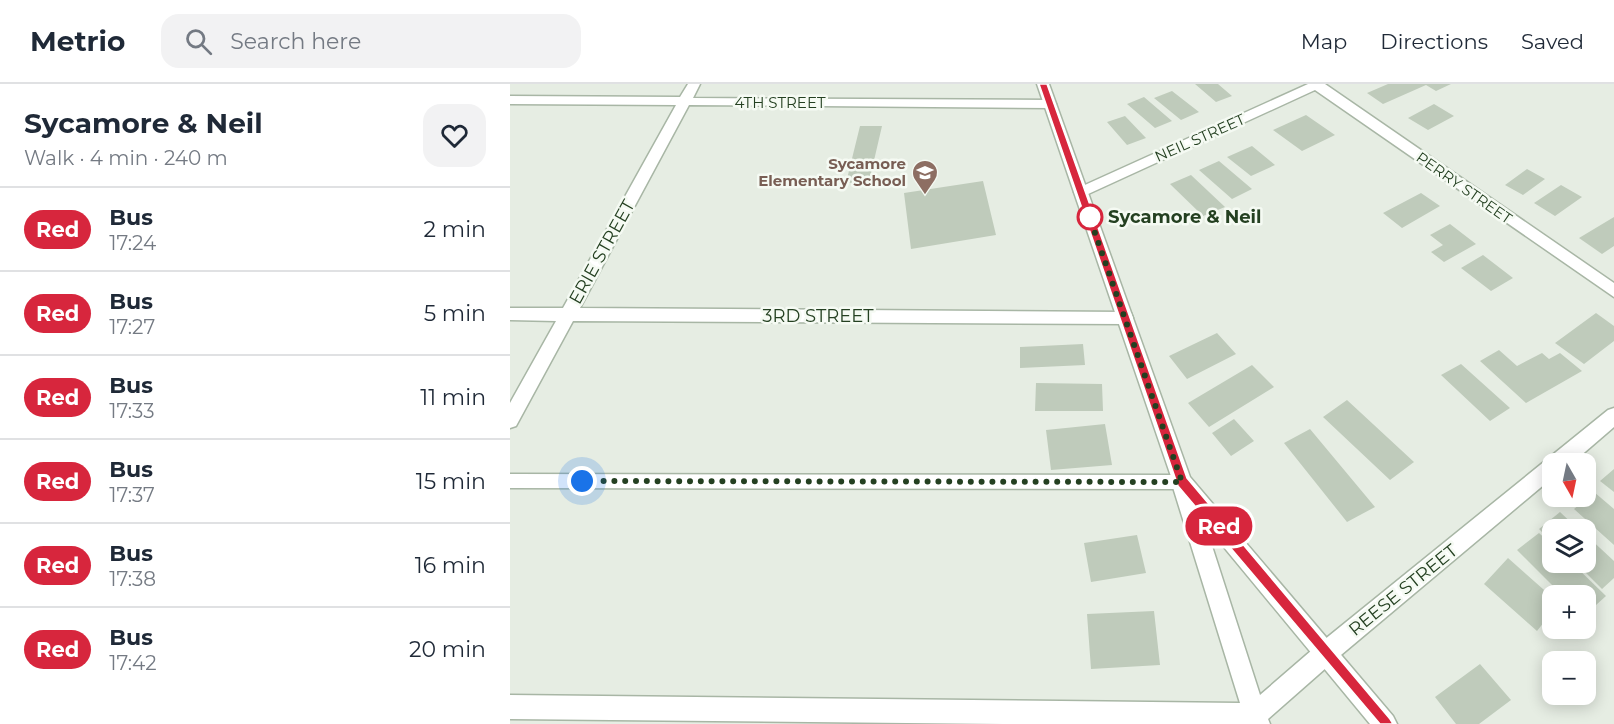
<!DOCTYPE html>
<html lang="en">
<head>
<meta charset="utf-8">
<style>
  :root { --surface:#fff; --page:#f2f2f3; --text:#1f2937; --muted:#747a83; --line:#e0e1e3 }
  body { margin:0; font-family:Montserrat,sans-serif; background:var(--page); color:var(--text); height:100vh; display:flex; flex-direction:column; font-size:22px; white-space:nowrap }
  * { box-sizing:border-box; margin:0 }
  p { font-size:20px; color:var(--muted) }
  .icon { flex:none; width:33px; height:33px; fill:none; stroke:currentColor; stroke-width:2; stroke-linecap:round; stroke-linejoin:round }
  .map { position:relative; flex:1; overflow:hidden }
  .panel { display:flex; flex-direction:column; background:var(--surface); width:510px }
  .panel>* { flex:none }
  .badge { padding:0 12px; border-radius:20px; font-size:21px; line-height:39px }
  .needle { width:39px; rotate:171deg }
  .fabs { position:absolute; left:1032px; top:369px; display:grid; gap:12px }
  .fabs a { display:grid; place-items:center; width:54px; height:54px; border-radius:12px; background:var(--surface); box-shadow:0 3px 15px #0003; font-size:30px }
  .you { position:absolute; width:30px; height:30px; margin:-15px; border:4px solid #fff; border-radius:50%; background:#1a73e8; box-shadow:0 0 0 9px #1a73e833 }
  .map>.badge { position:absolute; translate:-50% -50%; box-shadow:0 0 0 3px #fff }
  .round { display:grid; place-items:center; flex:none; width:63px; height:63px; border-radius:18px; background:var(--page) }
  .overview { display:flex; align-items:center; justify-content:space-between; height:102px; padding:0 24px }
  h1 { font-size:28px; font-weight:700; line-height:45px }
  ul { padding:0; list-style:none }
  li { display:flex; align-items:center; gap:18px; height:84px; padding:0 24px; border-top:2px solid var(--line) }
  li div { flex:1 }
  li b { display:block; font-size:22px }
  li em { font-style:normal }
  li .badge { min-width:66px; font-weight:700; text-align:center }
  header { display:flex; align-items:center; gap:36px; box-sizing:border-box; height:84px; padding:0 30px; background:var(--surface); border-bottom:2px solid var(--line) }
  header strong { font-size:28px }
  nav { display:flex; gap:33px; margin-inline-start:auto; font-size:21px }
  .search { width:420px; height:54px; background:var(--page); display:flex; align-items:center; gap:15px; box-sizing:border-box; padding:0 21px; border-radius:18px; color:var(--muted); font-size:22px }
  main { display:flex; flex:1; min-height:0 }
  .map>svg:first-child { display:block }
  .building { fill:#bfcbbb }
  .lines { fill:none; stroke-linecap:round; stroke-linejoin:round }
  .service-casing { stroke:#a8b6a5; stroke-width:3 }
  .minor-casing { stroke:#a8b6a5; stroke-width:3 }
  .tertiary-casing { stroke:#a8b6a5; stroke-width:3 }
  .service { fill:#fff; fill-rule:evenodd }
  .minor { fill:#fff; fill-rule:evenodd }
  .tertiary { fill:#fff; fill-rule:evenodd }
  .line { fill:#d7263d; stroke:#fff; stroke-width:1.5 }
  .walk { stroke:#244021; stroke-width:6; stroke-dasharray:0 10.8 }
  .stop-dot { fill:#fff; stroke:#d7263d; stroke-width:3 }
  .labels { text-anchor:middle; stroke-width:5; stroke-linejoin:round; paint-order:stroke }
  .far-street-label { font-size:15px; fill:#244021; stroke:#f5faf3 }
  .far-education-label { font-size:15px; font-weight:bold; fill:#785e54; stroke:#f5faf3; text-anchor:end }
  .stop-label { font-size:18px; font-weight:bold; fill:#244021; stroke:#f5faf3; text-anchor:start }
  .street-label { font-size:18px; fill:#244021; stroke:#f5faf3 }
</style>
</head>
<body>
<header>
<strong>Metrio</strong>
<div class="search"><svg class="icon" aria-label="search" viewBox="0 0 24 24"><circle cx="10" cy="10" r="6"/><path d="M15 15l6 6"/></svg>Search here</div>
<nav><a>Map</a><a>Directions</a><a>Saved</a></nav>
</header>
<main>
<section class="panel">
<div class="overview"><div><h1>Sycamore &amp; Neil</h1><p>Walk · 4 min · 240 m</p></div><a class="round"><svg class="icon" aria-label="heart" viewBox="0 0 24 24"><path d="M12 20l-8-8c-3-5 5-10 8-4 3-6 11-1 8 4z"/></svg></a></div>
<ul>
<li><span class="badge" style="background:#d7263d;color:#fff">Red</span><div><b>Bus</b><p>17:24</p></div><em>2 min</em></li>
<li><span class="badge" style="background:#d7263d;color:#fff">Red</span><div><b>Bus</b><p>17:27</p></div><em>5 min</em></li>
<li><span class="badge" style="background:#d7263d;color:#fff">Red</span><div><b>Bus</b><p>17:33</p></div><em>11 min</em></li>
<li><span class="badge" style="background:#d7263d;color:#fff">Red</span><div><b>Bus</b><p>17:37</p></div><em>15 min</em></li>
<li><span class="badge" style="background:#d7263d;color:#fff">Red</span><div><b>Bus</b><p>17:38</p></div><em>16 min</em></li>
<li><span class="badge" style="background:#d7263d;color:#fff">Red</span><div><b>Bus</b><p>17:42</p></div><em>20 min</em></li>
</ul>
</section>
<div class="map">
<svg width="1104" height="640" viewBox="0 0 1104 640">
  <rect width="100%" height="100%" fill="#e6ede3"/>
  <path class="building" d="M 685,0 L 708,0 L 722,12 L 706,18 Z
    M 878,0 L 941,0 L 926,7 L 916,1 L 873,20 L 857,9 Z
    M 662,7 L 689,28 L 671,36 L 644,14 Z
    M 634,13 L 662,37 L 645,44 L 617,20 Z
    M 924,20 L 944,32 L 918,46 L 898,34 Z
    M 796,31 L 825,51 L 792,67 L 763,46 Z
    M 615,32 L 636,54 L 617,61 L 597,38 Z
    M 350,42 L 372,42 L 359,98 L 336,99 Z
    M 742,62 L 765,81 L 741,92 L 717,73 Z
    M 709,77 L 742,105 L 722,115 L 689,86 Z
    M 1017,85 L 1035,95 L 1013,111 L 995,101 Z
    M 681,91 L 715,123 L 693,132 L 660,100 Z
    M 473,97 L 486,151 L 401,165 L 394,109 Z
    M 1051,101 L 1072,113 L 1045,132 L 1024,119 Z
    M 911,109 L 930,122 L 892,144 L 873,129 Z
    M 1104,133 L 1104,162 L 1092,170 L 1069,154 Z
    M 940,140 L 966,160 L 934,178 L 921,168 L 933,161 L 920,151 Z
    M 973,171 L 1003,194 L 981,207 L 951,184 Z
    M 1086,229 L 1104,242 L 1104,257 L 1074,280 L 1045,259 Z
    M 707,249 L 726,270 L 677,295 L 659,272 Z
    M 573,260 L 575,281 L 510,284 L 510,263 Z
    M 989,266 L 1007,282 L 1032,269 L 1039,275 L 1050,269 L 1072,287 L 1016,319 L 970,277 Z
    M 951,280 L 1000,324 L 980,337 L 931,291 Z
    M 742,281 L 764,303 L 699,343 L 678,319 Z
    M 526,299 L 592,300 L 593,327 L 525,327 Z
    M 837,316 L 904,378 L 880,396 L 813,333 Z
    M 724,335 L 744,357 L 721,372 L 702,349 Z
    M 595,340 L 602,381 L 541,386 L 536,346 Z
    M 800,345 L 865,423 L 837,438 L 774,359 Z
    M 1104,385 L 1104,408 L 1090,397 Z
    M 1084,408 L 1104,425 L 1104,461 L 1064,425 Z
    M 1050,428 L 1069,446 L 1042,446 L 1042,458 L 1029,445 Z
    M 1029,449 L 1042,461 L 1042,478 L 1061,478 L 1096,512 L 1076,530 L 1076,512 L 1053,512 L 1007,466 Z
    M 627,451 L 636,489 L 581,498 L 574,459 Z
    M 1076,451 L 1104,477 L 1104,494 L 1092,505 L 1065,478 L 1076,478 Z
    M 998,474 L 1042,513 L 1042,528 L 1027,547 L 974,500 Z
    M 644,527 L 650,581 L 581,585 L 577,530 Z
    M 970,580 L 1001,616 L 969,640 L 946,640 L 925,613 Z"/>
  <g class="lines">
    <defs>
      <path id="service" d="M 0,390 L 672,391 L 678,393 L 680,398 L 678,403 L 672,405 L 0,404 Z"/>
      <path id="minor" d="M 178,0 L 190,0 L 183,14 L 540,16 L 546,20 L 540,24 L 179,21 L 70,224 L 615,228 L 621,229 L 623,234 L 621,239 L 615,240 L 63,237 L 6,342 L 0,344 L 0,319 L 46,237 L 0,236 L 0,224 L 53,224 L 166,21 L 0,20 L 0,12 L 170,13 Z
        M 798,0 L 815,0 L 1104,199 L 1104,213 L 805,6 L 576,111 L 566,111 L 564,108 L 566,105 Z
        M 1104,324 L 1104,343 L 1061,380 L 1042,380 L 1042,394 L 825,576 L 758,635 L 760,640 L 493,640 L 0,635 L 0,611 L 730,619 L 662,400 L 665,394 L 672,391 L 679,394 L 682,400 L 750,611 L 809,560 L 1098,326 Z"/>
      <path id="tertiary" d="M 527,0 L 539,0 L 680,393 L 883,632 L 887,640 L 860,640 L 665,404 Z"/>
    </defs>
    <use href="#service" class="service-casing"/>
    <use href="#minor" class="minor-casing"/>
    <use href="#tertiary" class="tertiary-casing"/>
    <use href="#service" class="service"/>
    <use href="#minor" class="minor"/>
    <use href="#tertiary" class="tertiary"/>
  </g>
  <path class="line" d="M 529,0 L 537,0 L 677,394 L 880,635 L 883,640 L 870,640 L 668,402 Z"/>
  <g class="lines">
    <path class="walk" d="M 72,397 L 672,398 L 578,129 L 580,133"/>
  </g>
  <defs>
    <symbol id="school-pin" viewBox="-11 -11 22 30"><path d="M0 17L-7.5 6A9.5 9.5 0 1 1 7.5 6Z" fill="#8d6e63" stroke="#f5faf3"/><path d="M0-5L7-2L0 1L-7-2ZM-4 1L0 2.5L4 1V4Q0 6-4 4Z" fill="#fff"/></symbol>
  </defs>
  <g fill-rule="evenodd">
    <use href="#school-pin" x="400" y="74" width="30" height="40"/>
  </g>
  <circle class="stop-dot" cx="580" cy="133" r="12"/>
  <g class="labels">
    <g class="far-street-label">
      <text x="270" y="24">4TH STREET</text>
      <text transform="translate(690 54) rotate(-24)" y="5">NEIL STREET</text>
      <text transform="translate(954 104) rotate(35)" y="5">PERRY STREET</text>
    </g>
    <g class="far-education-label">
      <text x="396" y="85">Sycamore<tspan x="396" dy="17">Elementary School</tspan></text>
    </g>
    <g class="stop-label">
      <text x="598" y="139">Sycamore &amp; Neil</text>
    </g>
    <g class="street-label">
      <text transform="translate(92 168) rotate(-61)" y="6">ERIE STREET</text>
      <text x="308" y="238">3RD STREET</text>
      <text transform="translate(893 506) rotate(-39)" y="6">REESE STREET</text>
    </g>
  </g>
</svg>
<div class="fabs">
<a><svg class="needle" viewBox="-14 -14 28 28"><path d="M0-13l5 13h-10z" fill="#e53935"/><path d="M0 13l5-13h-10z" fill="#747a83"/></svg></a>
<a><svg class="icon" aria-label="layers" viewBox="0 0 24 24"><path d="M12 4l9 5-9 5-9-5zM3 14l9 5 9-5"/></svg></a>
<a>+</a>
<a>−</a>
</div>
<div class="you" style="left:72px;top:397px"></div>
<b class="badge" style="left:709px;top:442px;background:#d7263d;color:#fff">Red</b>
</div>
</main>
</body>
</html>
